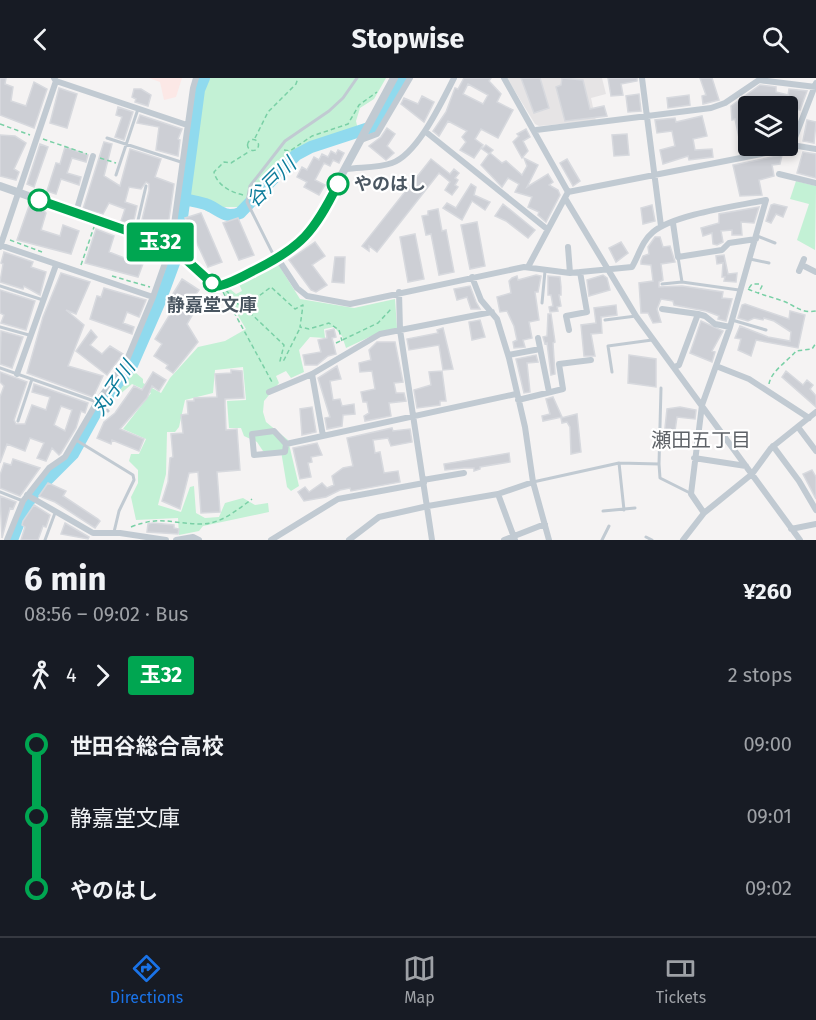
<!DOCTYPE html>
<html lang="en">
<head>
<meta charset="utf-8">
<style>
  :root { --surface:#171b24; --page:#242831; --text:#f1f3f6; --muted:#9ea1a6; --line:#363941; --accent:#1a73e8 }
  body { margin:0; font-family:"Fira Sans","Noto Sans JP",sans-serif; background:var(--page); color:var(--text); height:100vh; display:flex; flex-direction:column; font-size:22px; white-space:nowrap }
  * { box-sizing:border-box; margin:0 }
  p { font-size:20px; color:var(--muted) }
  .icon { flex:none; width:33px; height:33px; fill:none; stroke:currentColor; stroke-width:2; stroke-linecap:round; stroke-linejoin:round }
  .map { position:relative; height:462px; overflow:hidden }
  .sheet { display:flex; flex-direction:column; background:var(--surface); flex:1 }
  .sheet>* { flex:none }
  .badge { padding:0 12px; border-radius:4px; font-size:21px; line-height:39px }
  .tools { position:absolute; left:738px; top:18px; display:grid; gap:12px }
  .tools a { display:grid; place-items:center; width:60px; height:60px; border-radius:6px; background:var(--surface); box-shadow:0 3px 9px #0003; font-size:30px }
  .map>.badge { position:absolute; translate:-50% -50%; box-shadow:0 0 0 3px #fff }
  .legs { display:flex; align-items:center; gap:9px; height:66px; padding:0 24px; font-size:20px }
  .legs p { margin-inline-start:auto }
  .head { display:flex; align-items:center; justify-content:space-between; height:102px; padding:0 24px }
  h1 { font-size:33px; font-weight:700; line-height:45px }
  ul { padding:0 24px; list-style:none }
  li { display:flex; align-items:center; gap:21px; height:72px; font-size:22px }
  li i { display:grid; place-items:center; width:9px; height:100%; margin:0 8px; background:currentColor }
  li i::after { content:''; width:15px; height:15px; margin:-8px; border:4px solid; border-radius:50%; background:var(--surface) }
  li p { margin-inline-start:auto }
  li:first-child i { background:linear-gradient(#0000 50%,currentColor 0) }
  li:last-child i { background:linear-gradient(currentColor 50%,#0000 0) }
  header { display:flex; justify-content:space-between; align-items:center; height:78px; padding:0 24px; background:var(--surface); font-size:27px; font-weight:700 }
  .menu { display:flex; justify-content:space-around; align-items:center; height:84px; border-top:2px solid var(--line); background:var(--surface); font-size:16px; color:var(--muted) }
  .menu a { display:grid; justify-items:center; gap:3px }
  .menu .on { color:var(--accent) }
  .map>svg:first-child { display:block }
  .education { fill:#e6e4e5 }
  .medical { fill:#fce8e6 }
  .green { fill:#c3f1d5 }
  .lines { fill:none; stroke-linecap:round; stroke-linejoin:round }
  .river { stroke:#90daee; stroke-width:12 }
  .building { fill:#cdcfd5; stroke:#d7d9de; stroke-width:1.5; fill-rule:evenodd }
  .path { stroke:#7ad0a6; stroke-width:1.5; stroke-dasharray:4.5 3; stroke-linecap:butt }
  .service { stroke:#c1cad2; stroke-width:3 }
  .minor { stroke:#c1cad2; stroke-width:6 }
  .tertiary { stroke:#c1cad2; stroke-width:8 }
  .line-1-casing { stroke:#fff; stroke-width:14 }
  .line-1 { stroke:#00a651; stroke-width:9 }
  .stop-1-dot { fill:#fff; stroke:#00a651; stroke-width:3 }
  .labels { text-anchor:middle; stroke-width:4.5; stroke-linejoin:round; paint-order:stroke }
  .stop-label { font-size:18px; font-weight:bold; fill:#4a5661; stroke:#fff; text-anchor:start }
  .water-label { font-size:20px; font-style:italic; fill:#0c7c9b; stroke:#fff }
  .neighbourhood-label { font-size:20px; fill:#5f6368; stroke:#fff }
</style>
</head>
<body>
<header><svg class="icon" aria-label="back" viewBox="0 0 24 24"><path d="M15 5l-7 7 7 7"/></svg>Stopwise<svg class="icon" aria-label="search" viewBox="0 0 24 24"><circle cx="10" cy="10" r="6"/><path d="M15 15l6 6"/></svg></header>
<div class="map">
<svg width="816" height="462" viewBox="0 0 816 462">
  <rect width="100%" height="100%" fill="#f5f3f3"/>
  <path class="education" d="M 507,0 L 602,0 L 606,16 L 591,20 L 596,43 L 539,48 L 535,46 Z"/>
  <path class="medical" d="M 149,0 L 182,0 L 176,19 L 164,22 L 160,4 Z"/>
  <path class="green" d="M 206,0 L 386,0 L 374,21 L 360,30 L 356,43 L 358,52 L 322,61 L 292,77 L 244,124 L 243,129 L 222,129 L 209,134 L 189,125 L 184,119 L 200,17 Z
    M 796,103 L 816,108 L 815,172 L 797,162 L 809,126 L 790,121 Z
    M 278,186 L 300,221 L 354,230 L 395,221 L 397,250 L 380,254 L 346,270 L 342,258 L 334,249 L 324,251 L 325,260 L 310,259 L 299,272 L 304,294 L 291,300 L 286,293 L 276,298 L 279,305 L 264,323 L 263,334 L 266,344 L 288,362 L 299,408 L 291,413 L 287,409 L 281,373 L 263,373 L 257,364 L 244,358 L 241,350 L 229,350 L 227,323 L 246,322 L 243,289 L 215,292 L 213,315 L 185,322 L 179,349 L 175,354 L 167,354 L 166,396 L 158,427 L 181,434 L 190,409 L 194,408 L 196,435 L 205,440 L 219,439 L 225,425 L 243,420 L 255,427 L 268,425 L 269,434 L 203,448 L 199,453 L 179,457 L 178,440 L 136,442 L 131,419 L 138,405 L 138,392 L 129,383 L 131,376 L 139,376 L 146,361 L 123,351 L 151,315 L 132,306 L 119,317 L 115,316 L 131,296 L 136,295 L 143,301 L 143,305 L 161,315 L 170,300 L 198,269 L 225,263 L 246,251 L 224,214 L 230,211 L 236,216 L 242,213 L 239,206 Z"/>
  <g class="lines">
    <path class="river" d="M 184,121 C 192,123 202,124 208,127 C 221,133 226,141 240,135 L 296,77 L 311,69 L 375,48 L 403,0
      M 12,462 L 24,431 L 34,415 L 73,376 L 100,327 L 132,287 L 160,223 L 177,177 L 199,12 L 204,0"/>
  </g>
  <path class="building" d="M 0,0 L 6,0 L 5,6 L 13,9 L 11,23 L 26,28 L 34,4 L 47,11 L 34,50 L 0,37 Z
    M 464,0 L 491,0 L 489,3 L 501,16 L 497,24 L 513,32 L 498,60 L 481,51 L 475,61 L 483,67 L 474,80 L 460,72 L 466,64 L 462,59 L 467,53 L 448,43 L 439,58 L 433,53 L 446,34 L 455,10 L 458,11 ZM 468,6 L 488,17 L 483,26 L 463,16 Z
    M 521,0 L 540,0 L 549,30 L 534,35 Z
    M 562,0 L 583,2 L 590,31 L 604,28 L 607,38 L 565,43 L 556,9 L 561,7 Z
    M 608,0 L 637,0 L 637,3 L 621,6 L 623,17 L 611,18 Z
    M 700,0 L 712,0 L 719,22 L 703,26 L 702,18 L 706,17 Z
    M 760,7 L 776,9 L 776,14 L 788,17 L 789,11 L 807,13 L 800,32 L 788,28 L 768,28 L 768,23 L 764,22 L 742,24 L 748,68 L 765,68 L 763,70 L 742,74 L 735,41 L 732,42 L 731,28 Z
    M 59,10 L 77,16 L 67,50 L 50,45 Z
    M 134,11 L 141,11 L 151,17 L 148,28 L 135,24 L 136,21 L 132,19 Z
    M 639,16 L 641,33 L 628,34 L 626,18 Z
    M 689,17 L 690,27 L 668,30 L 667,20 Z
    M 422,18 L 434,24 L 424,44 L 401,26 L 404,20 L 418,26 Z
    M 118,29 L 133,34 L 124,62 L 115,59 L 122,39 L 116,37 Z
    M 140,37 L 182,51 L 178,61 L 180,62 L 178,78 L 156,72 L 159,49 L 137,45 Z
    M 702,38 L 707,58 L 693,61 L 695,72 L 712,71 L 713,79 L 689,82 L 688,78 L 663,86 L 660,72 L 675,68 L 672,53 L 657,55 L 655,42 L 675,40 L 676,44 Z
    M 807,42 L 816,44 L 814,65 L 803,63 Z
    M 387,50 L 395,56 L 387,68 L 394,75 L 386,82 L 369,68 L 381,59 Z
    M 526,51 L 530,59 L 523,63 L 528,73 L 522,80 L 513,64 L 519,58 L 517,56 Z
    M 627,56 L 629,77 L 614,78 L 612,57 Z
    M 0,57 L 15,58 L 26,65 L 14,91 L 19,94 L 16,102 L 0,98 Z
    M 104,64 L 112,66 L 104,98 L 120,108 L 130,71 L 161,81 L 155,99 L 174,106 L 168,148 L 154,146 L 152,154 L 140,150 L 149,113 L 149,106 L 146,104 L 141,111 L 129,109 L 125,124 L 137,128 L 133,147 L 121,143 L 125,131 L 109,125 L 103,136 L 83,131 Z
    M 40,66 L 48,69 L 34,109 L 27,106 Z
    M 486,67 L 493,72 L 490,75 L 502,85 L 506,83 L 522,97 L 527,88 L 524,80 L 538,87 L 527,109 L 548,96 L 553,104 L 549,107 L 558,112 L 560,117 L 546,144 L 538,137 L 539,134 L 528,129 L 532,119 L 515,114 L 519,106 L 508,100 L 502,109 L 481,87 L 489,76 L 482,71 Z
    M 65,69 L 88,77 L 86,84 L 72,80 L 67,95 L 81,99 L 79,107 L 61,101 L 56,116 L 47,113 L 56,85 L 60,86 Z
    M 338,72 L 344,75 L 339,85 L 333,82 L 330,88 L 324,85 L 315,102 L 325,107 L 319,117 L 304,109 L 307,104 L 297,99 L 302,89 L 307,92 L 314,79 L 319,82 L 322,76 L 328,79 L 331,73 L 336,76 Z
    M 803,74 L 816,76 L 816,100 L 797,95 Z
    M 782,77 L 780,86 L 772,87 L 774,98 L 759,102 L 762,117 L 740,118 L 733,87 Z
    M 431,81 L 450,96 L 454,91 L 459,95 L 455,100 L 458,102 L 455,107 L 458,109 L 452,117 L 445,112 L 450,104 L 439,95 L 377,174 L 369,168 L 369,173 L 362,168 Z
    M 567,81 L 580,103 L 573,108 L 560,85 Z
    M 471,106 L 476,109 L 474,117 L 490,124 L 485,132 L 472,123 L 462,142 L 443,130 L 447,125 L 456,130 Z
    M 503,126 L 535,152 L 528,160 L 506,143 L 495,138 Z
    M 774,126 L 787,129 L 783,139 L 776,136 L 771,145 L 766,143 L 771,127 Z
    M 652,127 L 655,143 L 643,146 L 641,130 Z
    M 29,128 L 42,131 L 46,135 L 41,152 L 60,158 L 63,147 L 79,153 L 71,176 L 17,162 Z
    M 759,129 L 754,145 L 741,144 L 742,157 L 732,157 L 732,152 L 721,153 L 723,164 L 717,167 L 713,166 L 712,155 L 703,158 L 701,150 L 719,145 L 719,136 Z
    M 438,131 L 442,153 L 446,152 L 454,194 L 439,197 L 431,156 L 426,157 L 422,138 L 428,137 L 428,133 Z
    M 201,135 L 222,184 L 208,189 L 185,140 Z
    M 238,140 L 254,177 L 239,182 L 223,145 Z
    M 477,144 L 485,188 L 470,191 L 461,147 Z
    M 96,151 L 114,158 L 109,174 L 127,181 L 131,170 L 147,175 L 138,199 L 85,185 Z
    M 415,156 L 424,201 L 408,204 L 400,159 Z
    M 655,159 L 660,159 L 663,169 L 670,168 L 675,184 L 661,186 L 663,202 L 659,204 L 659,209 L 682,208 L 723,214 L 722,220 L 732,221 L 726,243 L 718,241 L 719,238 L 706,233 L 674,227 L 673,223 L 661,221 L 657,231 L 661,244 L 653,245 L 648,235 L 641,235 L 639,205 L 653,203 L 651,187 L 641,186 L 641,183 L 643,178 L 649,176 L 648,169 Z
    M 315,164 L 325,178 L 312,187 L 327,207 L 316,214 L 311,212 L 289,182 Z
    M 621,164 L 628,175 L 616,184 L 609,170 Z
    M 4,174 L 33,184 L 31,189 L 46,194 L 40,217 L 24,208 L 23,211 L 0,204 L 3,186 L 1,185 Z
    M 724,177 L 728,196 L 737,195 L 736,204 L 724,203 L 725,199 L 722,199 L 723,185 L 717,186 L 716,178 Z
    M 335,179 L 345,179 L 344,205 L 332,204 Z
    M 61,195 L 90,204 L 76,236 L 66,232 L 84,247 L 68,288 L 103,298 L 93,319 L 27,295 L 43,239 Z
    M 536,197 L 541,198 L 538,214 L 535,214 L 539,242 L 529,244 L 532,260 L 523,262 L 525,269 L 514,270 L 513,264 L 517,262 L 514,248 L 507,233 L 500,234 L 497,219 L 511,215 L 509,203 L 512,200 L 517,198 L 518,202 Z
    M 603,197 L 607,200 L 610,212 L 589,218 L 587,202 Z
    M 548,198 L 560,199 L 561,209 L 561,217 L 559,217 L 561,228 L 557,229 L 558,233 L 550,234 L 549,229 L 553,228 L 551,217 L 548,217 Z
    M 182,201 L 199,212 L 190,225 L 197,229 L 187,246 L 198,264 L 173,295 L 166,290 L 168,287 L 154,278 L 162,266 L 155,261 L 178,223 L 171,219 Z
    M 470,208 L 476,224 L 480,231 L 471,231 L 467,219 L 457,222 L 454,211 Z
    M 104,210 L 146,222 L 139,239 L 127,234 L 123,245 L 134,249 L 132,256 L 90,241 L 97,218 L 101,219 Z
    M 0,212 L 35,223 L 26,252 L 1,245 L 4,237 L 0,235 Z
    M 745,226 L 789,241 L 790,233 L 805,237 L 798,270 L 756,262 L 751,278 L 738,272 L 741,261 L 735,260 L 740,248 L 768,259 L 790,263 L 791,254 L 774,243 L 764,240 L 763,242 L 754,240 L 748,243 L 738,240 L 742,227 Z
    M 616,227 L 617,237 L 601,239 L 602,255 L 591,256 L 595,278 L 584,278 L 581,247 L 596,245 L 594,230 Z
    M 548,236 L 551,236 L 555,264 L 553,265 L 555,296 L 551,297 L 547,265 L 545,266 L 543,259 L 547,258 Z
    M 480,242 L 485,259 L 472,262 L 469,244 Z
    M 701,243 L 723,253 L 712,273 L 715,274 L 712,284 L 690,275 Z
    M 443,250 L 453,291 L 443,292 L 439,267 L 409,272 L 407,261 L 438,255 L 437,252 Z
    M 334,251 L 336,259 L 332,260 L 336,276 L 328,278 L 317,287 L 305,287 L 303,277 L 321,274 L 318,262 L 327,260 L 326,253 Z
    M 91,252 L 97,259 L 90,267 L 102,276 L 110,268 L 123,276 L 107,297 L 76,273 Z
    M 1,253 L 23,259 L 12,290 L 0,286 Z
    M 377,264 L 395,264 L 403,304 L 394,305 L 396,315 L 404,315 L 406,323 L 389,325 L 391,338 L 365,343 L 364,338 L 369,335 L 367,324 L 363,324 L 361,314 L 375,311 L 372,293 L 360,294 L 359,285 L 371,282 L 369,272 Z
    M 536,277 L 538,284 L 527,285 L 530,314 L 524,315 L 516,281 Z
    M 629,277 L 656,281 L 656,309 L 628,305 Z
    M 337,288 L 341,301 L 330,303 L 333,322 L 340,321 L 342,328 L 354,326 L 355,336 L 343,337 L 342,348 L 327,351 L 325,340 L 330,339 L 318,300 Z
    M 231,292 L 242,293 L 244,320 L 225,321 L 225,327 L 226,352 L 237,351 L 240,392 L 217,394 L 220,434 L 201,435 L 198,394 L 189,395 L 180,431 L 162,423 L 168,404 L 170,380 L 173,379 L 171,356 L 183,355 L 181,337 L 188,336 L 187,323 L 194,323 L 194,320 L 217,319 L 215,296 L 231,295 Z
    M 442,293 L 446,323 L 440,323 L 440,327 L 417,330 L 414,312 L 431,307 L 429,294 Z
    M 786,293 L 803,307 L 807,302 L 813,307 L 810,311 L 816,318 L 816,329 L 782,299 Z
    M 0,294 L 27,304 L 14,342 L 16,346 L 25,346 L 32,327 L 46,332 L 50,319 L 32,314 L 34,306 L 88,325 L 85,335 L 81,333 L 76,350 L 61,375 L 59,377 L 52,370 L 46,383 L 37,380 L 44,365 L 30,360 L 25,373 L 7,366 L 0,385 L 0,319 L 4,308 L 0,304 ZM 61,328 L 72,332 L 65,353 L 54,347 Z
    M 153,294 L 166,302 L 159,313 L 152,308 L 147,320 L 120,351 L 144,361 L 139,373 L 112,362 L 111,366 L 97,360 L 104,344 L 115,335 L 134,308 L 142,312 Z
    M 553,319 L 562,339 L 543,343 L 542,338 L 550,336 L 546,321 Z
    M 312,329 L 316,354 L 302,357 L 300,331 Z
    M 680,329 L 696,332 L 695,341 L 677,339 L 675,353 L 687,355 L 664,359 L 667,331 Z
    M 577,336 L 581,374 L 571,376 L 570,349 L 567,344 L 562,345 L 561,340 Z
    M 392,350 L 393,353 L 410,351 L 412,364 L 391,368 L 388,360 L 373,362 L 375,375 L 380,374 L 384,395 L 398,393 L 400,404 L 351,413 L 350,410 L 340,412 L 326,419 L 304,423 L 298,414 L 305,409 L 309,414 L 322,405 L 327,410 L 334,407 L 332,398 L 343,390 L 353,388 L 347,360 Z
    M 317,365 L 322,377 L 311,379 L 312,384 L 308,385 L 311,399 L 300,401 L 293,370 Z
    M 509,375 L 510,384 L 480,389 L 480,391 L 474,393 L 474,390 L 464,390 L 445,392 L 444,386 Z
    M 13,381 L 40,390 L 20,418 L 0,410 L 0,397 L 4,385 L 11,387 Z
    M 812,392 L 816,399 L 816,421 L 803,396 Z
    M 48,405 L 66,413 L 63,418 L 98,441 L 100,443 L 95,450 L 55,424 L 39,418 Z
    M 0,418 L 16,424 L 13,431 L 10,430 L 2,460 Z
    M 34,427 L 50,437 L 46,449 L 43,448 L 38,462 L 21,462 L 25,449 L 22,447 L 23,443 Z
    M 65,445 L 89,459 L 88,461 L 61,456 Z
    M 153,445 L 174,447 L 174,450 L 179,451 L 178,456 L 147,454 L 148,446 Z"/>
  <g class="lines">
    <path class="path" d="M 0,46 L 30,57
      M 255,60 L 268,34 L 296,6 L 298,0
      M 43,61 L 87,76
      M247.5 67a5.5 5.5 0 1 1 11 0a5.5 5.5 0 1 1-11 0Z
      M 284,72 L 290,73 L 312,58 L 348,46 L 359,27 L 377,14
      M 100,80 L 116,85
      M 243,117 C 230,114 217,107 214,94 L 224,84 L 231,85 L 250,73
      M 10,162 L 42,174
      M 81,187 L 94,149
      M 112,198 L 150,209
      M 749,210 L 752,206 L 759,206 L 762,208 L 758,216
      M 748,211 C 759,216 768,218 780,222 C 794,226 800,236 816,233
      M 226,212 L 239,227 L 244,229 L 271,209 L 295,231 L 303,227 L 300,249 L 309,251 L 329,245 L 339,252 L 342,263
      M 223,214 L 272,304
      M 244,229 L 284,267 L 280,283 L 284,282 L 300,250
      M 336,265 L 378,245 L 392,230
      M 769,306 C 771,293 788,283 796,273 L 812,271 L 816,265
      M 131,449 C 161,437 172,446 201,446 C 221,446 237,432 252,421"/>
    <path class="service" d="M 107,60 L 181,84
      M 116,97 L 138,31
      M 135,155 L 146,108
      M 757,158 L 775,165
      M 750,181 L 769,185
      M 276,182 L 247,124 L 250,108 L 285,63 L 329,33 L 343,20 L 357,0
      M 682,204 L 739,212
      M 662,206 L 682,204 L 678,179
      M 0,208 L 43,222
      M 542,225 L 545,193
      M 605,242 L 636,238
      M 732,242 L 766,252
      M 0,249 L 29,257
      M 0,290 L 97,324 L 108,333
      M 612,294 L 608,268 L 652,262
      M 18,343 L 32,301
      M 76,362 L 133,397 L 134,402 L 119,433 L 114,454
      M 619,385 L 624,432
      M 659,386 L 661,310
      M 533,404 L 619,385 L 659,386 L 660,400 L 690,415
      M 0,414 L 23,423
      M 603,433 L 635,430
      M 646,459 L 652,462
      M 45,462 L 55,435
      M 602,462 L 609,448"/>
    <path class="minor" d="M 54,0 L 56,3 L 187,47
      M 504,0 L 568,114 L 528,189
      M 642,0 L 661,148
      M 536,52 L 711,30 L 725,25 L 759,2 L 816,9
      M 426,54 L 547,151
      M 361,62 L 377,56 L 410,0
      M 792,67 L 816,71
      M 346,91 C 360,89 379,90 392,85 C 418,76 442,23 454,0
      M 779,96 L 816,105
      M 568,114 L 791,70 L 816,5
      M 565,120 L 636,238 L 800,462
      M 76,134 L 93,78
      M 673,145 L 678,179 L 722,172 L 729,165 L 756,161
      M 0,167 L 153,219
      M 0,169 L 56,3
      M 568,169 L 570,195
      M 278,181 L 297,210 L 307,218 L 350,226 L 524,189 L 570,195 L 632,189 C 639,177 642,163 653,154 C 675,136 738,128 766,122 L 730,249 L 702,327 L 691,416 L 704,435
      M 802,187 L 816,194
      M 799,193 L 804,181
      M 472,199 L 481,222 L 497,241 L 509,280 L 525,349 L 533,404 L 549,462
      M 399,214 L 400,252 L 432,462
      M 662,231 L 698,236
      M 569,252 L 566,238 L 587,234 L 580,194
      M 538,260 L 549,314
      M 508,277 L 540,271
      M 716,288 L 749,301 L 809,340
      M 675,289 L 679,287 L 698,236 L 705,238 L 715,246 L 730,249
      M 17,296 L 56,187
      M 312,296 L 323,358
      M 269,314 L 312,296 L 380,256 L 492,234
      M 518,322 L 563,311 L 559,286 L 591,282
      M 798,349 L 816,373
      M 274,353 L 286,366 L 285,374 L 254,377 L 252,356 Z
      M 286,366 L 516,316
      M 773,368 L 799,403 L 816,432
      M 694,380 L 746,388
      M 423,402 L 464,395
      M 498,416 L 515,462
      M 27,417 L 93,455 L 120,455 L 166,462
      M 791,451 L 816,446
      M 7,462 L 23,423 L 49,390 L 65,379 L 97,324 L 126,284 L 153,219 L 171,168 L 193,10 L 196,0
      M 176,462 L 193,459 L 199,462
      M 271,462 L 338,421 L 424,405
      M 349,462 L 379,439 L 428,428 L 498,416 L 533,404
      M 504,462 L 545,446
      M 683,462 L 704,435 L 752,396 L 771,370 L 816,334"/>
    <path class="tertiary" d="M 0,108 L 171,168 L 215,208 L 223,207 L 278,181 L 309,157 L 394,0"/>
  </g>
  <g class="lines">
    <defs>
      <path id="line-1" d="M 39,122 L 171,168 L 215,208 L 219,208 C 231,205 242,199 253,193 C 302,169 314,154 338,106"/>
    </defs>
    <use href="#line-1" class="line-1-casing"/>
    <use href="#line-1" class="line-1"/>
  </g>
  <g class="stop-1-dot">
    <circle cx="338" cy="106" r="10"/>
    <circle cx="39" cy="122" r="10"/>
    <circle cx="212" cy="205" r="8"/>
  </g>
  <g class="labels">
    <g class="stop-label">
      <text x="354" y="112">やのはし</text>
      <text x="212" y="233" text-anchor="middle">静嘉堂文庫</text>
    </g>
    <g class="water-label">
      <text transform="translate(271 104) rotate(-45)" y="7">谷戸川</text>
      <text transform="translate(113 310) rotate(-56)" y="7">丸子川</text>
    </g>
    <g class="neighbourhood-label">
      <text x="701" y="369">瀬田五丁目</text>
    </g>
  </g>
</svg>
<div class="tools">
<a><svg class="icon" aria-label="layers" viewBox="0 0 24 24"><path d="M12 4l9 5-9 5-9-5zM3 14l9 5 9-5"/></svg></a>
</div>
<b class="badge" style="left:160px;top:164px;background:#00a651;color:#fff">玉32</b>
</div>
<section class="sheet">
<div class="head"><div><h1>6 min</h1><p>08:56 – 09:02 · Bus</p></div><b>¥260</b></div>
<div class="legs"><svg class="icon" aria-label="walk" viewBox="0 0 24 24"><circle cx="13" cy="4" r="2"/><path d="M13 8l-2 6 4 7M11 14l-3 7M7 12l3-4h3l4 4"/></svg>4<svg class="icon" aria-label="forward" viewBox="0 0 24 24"><path d="M9 5l7 7-7 7"/></svg><b class="badge" style="background:#00a651;color:#fff">玉32</b><p>2 stops</p></div>
<ul>
<li><i style="color:#00a651"></i><b>世田谷総合高校</b><p>09:00</p></li>
<li><i style="color:#00a651"></i><span>静嘉堂文庫</span><p>09:01</p></li>
<li><i style="color:#00a651"></i><b>やのはし</b><p>09:02</p></li>
</ul>
</section>
<nav class="menu">
<a class="on"><svg class="icon" aria-label="directions" viewBox="0 0 24 24"><path d="M12 3l9 9-9 9-9-9zM9 14v-3h6M13 9l2 2-2 2"/></svg>Directions</a>
<a><svg class="icon" aria-label="map" viewBox="0 0 24 24"><path d="M3 6l6-2 6 2 6-2v14l-6 2-6-2-6 2zM9 4v14M15 6v14"/></svg>Map</a>
<a><svg class="icon" aria-label="tickets" viewBox="0 0 24 24"><path d="M3 7h18v10H3zM15 7v10"/></svg>Tickets</a>
</nav>
</body>
</html>
